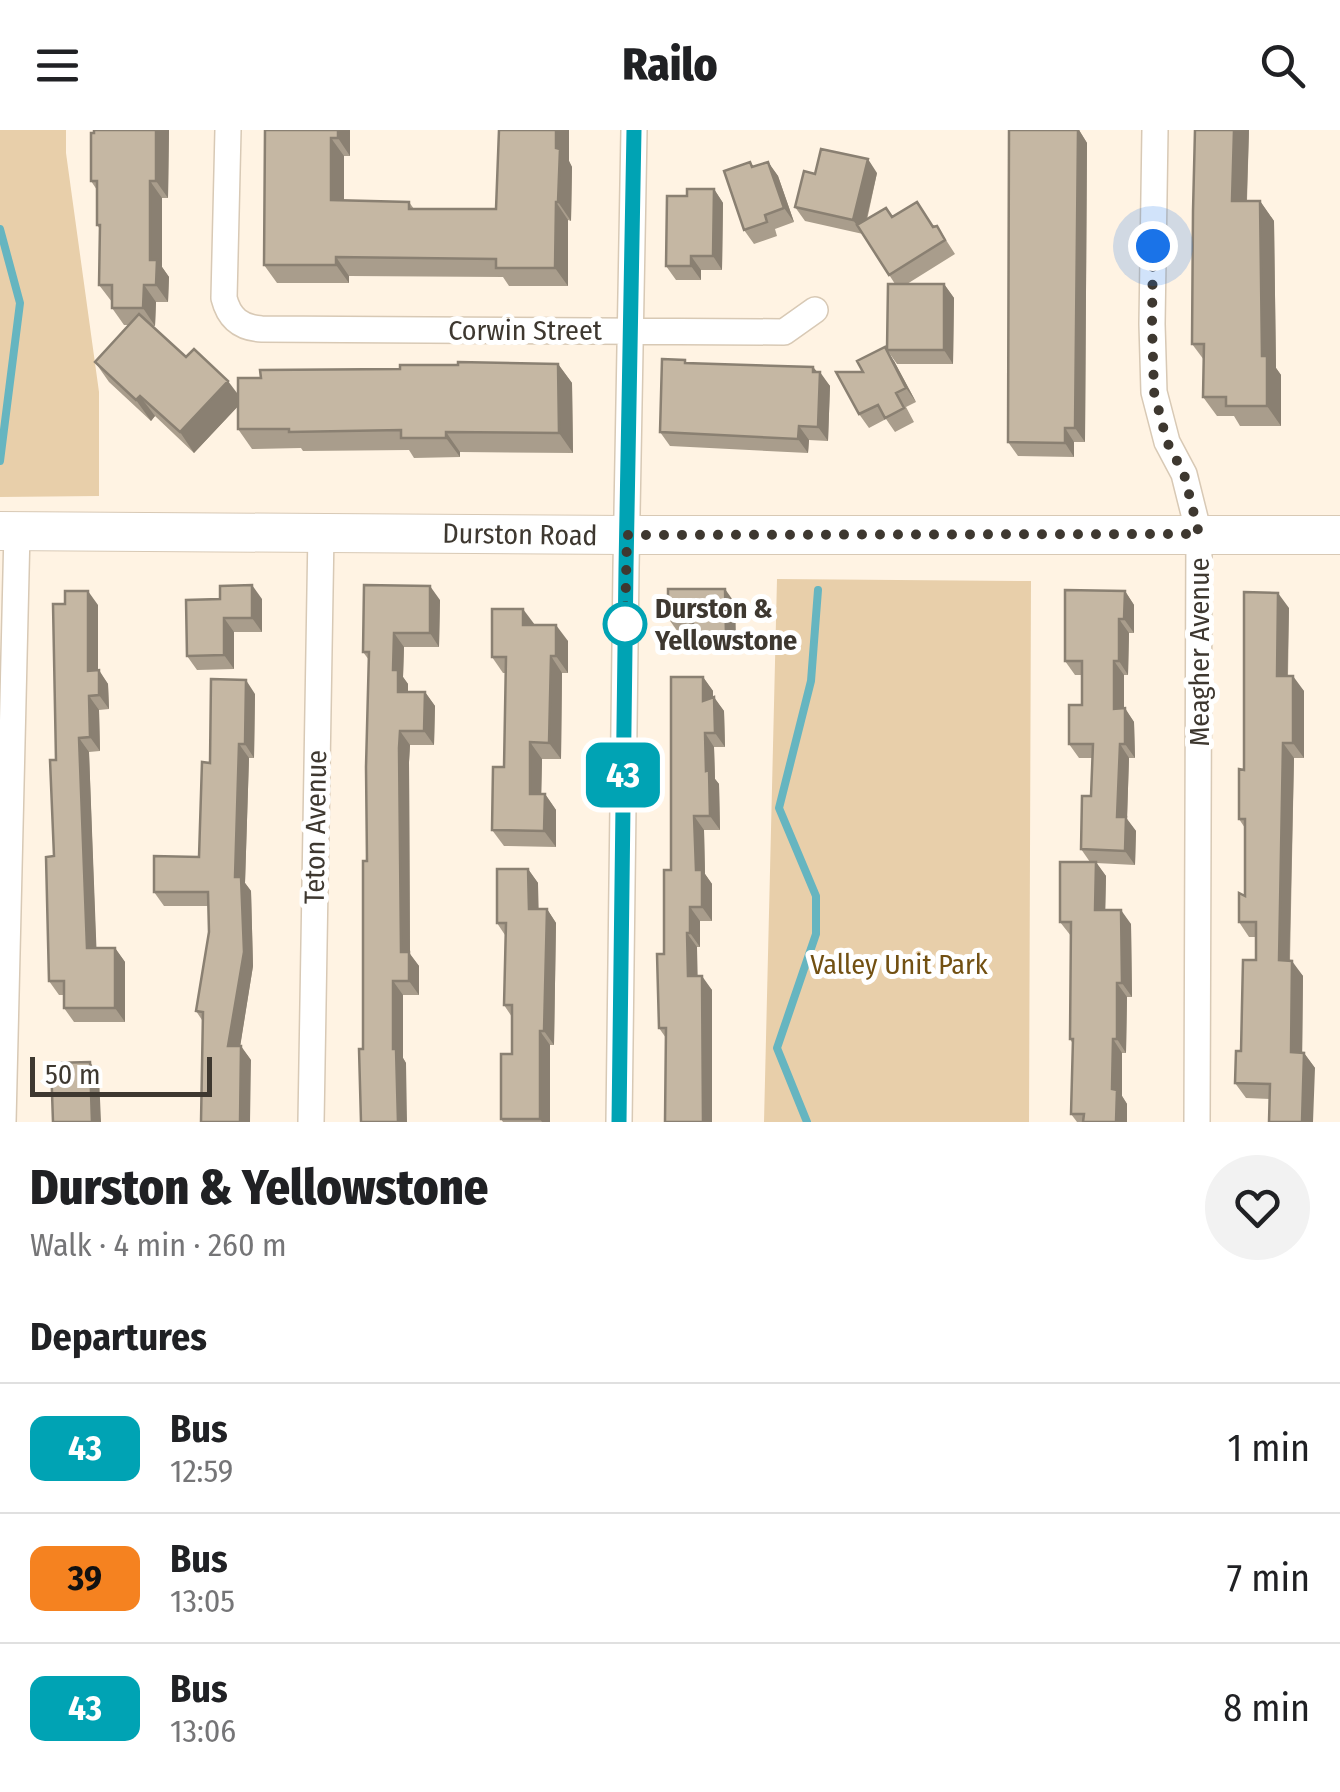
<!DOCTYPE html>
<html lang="en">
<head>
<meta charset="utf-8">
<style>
  :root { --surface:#fff; --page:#f2f2f2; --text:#202124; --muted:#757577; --line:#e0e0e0 }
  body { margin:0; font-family:"Fira Sans Condensed",sans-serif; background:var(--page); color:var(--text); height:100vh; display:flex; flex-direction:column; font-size:38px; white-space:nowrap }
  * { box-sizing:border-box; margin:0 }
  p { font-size:32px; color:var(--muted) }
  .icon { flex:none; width:55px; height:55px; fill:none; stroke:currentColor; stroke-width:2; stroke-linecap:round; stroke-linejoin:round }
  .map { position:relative; height:992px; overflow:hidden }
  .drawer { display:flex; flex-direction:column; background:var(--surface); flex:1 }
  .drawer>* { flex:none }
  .badge { padding:0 20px; border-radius:15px; font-size:35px; line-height:65px }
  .scale { position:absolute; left:30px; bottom:25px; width:182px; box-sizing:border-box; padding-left:10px; border:5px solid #3e3830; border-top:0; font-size:28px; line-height:35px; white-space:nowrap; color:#3e3830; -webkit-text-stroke:8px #fff; paint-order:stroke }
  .you { position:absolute; width:50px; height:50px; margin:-25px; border:8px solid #fff; border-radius:50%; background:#1a73e8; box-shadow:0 0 0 15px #1a73e833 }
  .map>.badge { position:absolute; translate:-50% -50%; box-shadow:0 0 0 5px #fff }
  h2 { padding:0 30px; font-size:38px; line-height:90px }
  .round { display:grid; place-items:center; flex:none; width:105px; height:105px; border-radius:52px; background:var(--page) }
  .headline { display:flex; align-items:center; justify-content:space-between; height:170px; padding:0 30px }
  h1 { font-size:48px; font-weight:800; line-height:75px }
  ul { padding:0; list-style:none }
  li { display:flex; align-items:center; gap:30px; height:130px; padding:0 30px; border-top:2px solid var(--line) }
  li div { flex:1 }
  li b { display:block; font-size:38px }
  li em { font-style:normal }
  li .badge { min-width:110px; font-weight:700; text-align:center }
  header { display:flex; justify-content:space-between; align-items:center; height:130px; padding:0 30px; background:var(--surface); font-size:45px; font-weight:800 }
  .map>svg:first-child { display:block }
  .green { fill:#e8cfaa }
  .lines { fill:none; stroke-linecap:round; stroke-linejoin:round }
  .stream { stroke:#66b5c0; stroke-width:8 }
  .minor-casing { stroke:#d8c9b5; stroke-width:28 }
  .secondary-casing { stroke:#d8c9b5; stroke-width:40 }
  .minor { stroke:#fff; stroke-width:25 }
  .secondary { stroke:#fff; stroke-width:38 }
  .wall { fill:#a99d8c }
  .shaded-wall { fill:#8a8072 }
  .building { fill:#c5b7a3; stroke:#8a8072; stroke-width:2.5 }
  .line-casing { stroke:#fff; stroke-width:22 }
  .line { stroke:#00a3b4; stroke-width:15 }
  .walk { stroke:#3e3830; stroke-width:10; stroke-dasharray:0 18 }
  .stop-dot { fill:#fff; stroke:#00a3b4; stroke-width:5 }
  .labels { text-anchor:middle; stroke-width:10; stroke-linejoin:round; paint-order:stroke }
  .street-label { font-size:28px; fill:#3e3830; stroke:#fff }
  .stop-label { font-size:28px; font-weight:bold; fill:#3e3830; stroke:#fff; text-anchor:start }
  .park-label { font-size:28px; fill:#725012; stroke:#fff }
</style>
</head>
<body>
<header><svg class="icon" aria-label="menu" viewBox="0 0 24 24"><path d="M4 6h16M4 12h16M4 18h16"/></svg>Railo<svg class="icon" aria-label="search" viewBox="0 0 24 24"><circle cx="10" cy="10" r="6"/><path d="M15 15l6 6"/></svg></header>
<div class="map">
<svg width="1340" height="992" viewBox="0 0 1340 992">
  <rect width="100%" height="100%" fill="#fff3e3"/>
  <path class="green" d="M 0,0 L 66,0 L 66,23 L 99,262 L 99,366 L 0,367 Z
    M 777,449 L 1031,451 L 1029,992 L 764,992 Z"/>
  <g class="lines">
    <path class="stream" d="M 0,99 L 20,173 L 0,331
      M 807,992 L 777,918 L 816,804 L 816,766 L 779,678 L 811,551 L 818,460"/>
    <defs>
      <path id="minor" d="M 228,0 L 224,168 C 229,188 241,198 262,199 L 784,202 L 815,180
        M 1155,0 L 1152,194 L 1154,262 L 1167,312 L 1184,344 L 1199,404 L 1197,992
        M 3,992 L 17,401
        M 311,992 L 321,402
        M 619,992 L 626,438 L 634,0"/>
      <path id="secondary" d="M 0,401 L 627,405 L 1340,405"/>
    </defs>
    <use href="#minor" class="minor-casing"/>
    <use href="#secondary" class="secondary-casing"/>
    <use href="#minor" class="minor"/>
    <use href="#secondary" class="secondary"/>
  </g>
  <path class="wall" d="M 169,0 L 168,68 L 162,68 L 162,137 L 169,147 L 168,172 L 156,172 L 155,196 L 151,196 L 186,227 L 238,264 L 261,248 L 400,239 L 558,234 L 572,253 L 573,323 L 460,322 L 460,327 L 414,328 L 409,320 L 303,321 L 301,318 L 252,319 L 238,299 L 238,276 L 194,323 L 155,286 L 151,291 L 109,252 L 95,232 L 128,195 L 124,195 L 112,178 L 112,172 L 99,155 L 100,99 L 97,95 L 97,60 L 91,51 Z
    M 265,0 L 350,0 L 350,26 L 344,26 L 344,70 L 409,72 L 414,79 L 496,79 L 569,31 L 572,37 L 571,91 L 568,90 L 568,156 L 509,156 L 503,147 L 349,146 L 349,153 L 277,153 L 264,135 Z
    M 1079,0 L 1087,13 L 1085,312 L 1074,312 L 1074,327 L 1018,326 L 1008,312 Z
    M 1249,0 L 1247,71 L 1260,71 L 1274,91 L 1276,238 L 1281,245 L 1281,296 L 1240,296 L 1234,286 L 1217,286 L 1203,267 L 1204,230 L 1192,214 Z
    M 750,32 L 753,37 L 768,32 L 778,46 L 794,92 L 775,99 L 777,106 L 754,114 L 744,100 Z
    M 877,43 L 867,90 L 892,87 L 937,96 L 955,124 L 907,154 L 944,154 L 954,168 L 953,234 L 897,234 L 887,220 L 895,154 L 863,104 L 805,91 L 795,77 Z
    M 714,59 L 723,73 L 722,140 L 701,140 L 701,150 L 676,150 L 666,136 L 687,66 Z
    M 894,231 L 916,272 L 906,277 L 914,292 L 895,302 L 886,289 L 869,298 L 859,284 L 863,242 Z
    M 687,233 L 813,237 L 830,256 L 828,311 L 809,310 L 808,323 L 670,316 L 660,302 Z
    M 1125,461 L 1134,475 L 1134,503 L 1129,503 L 1128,545 L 1124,545 L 1124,578 L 1134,592 L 1135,628 L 1129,628 L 1127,689 L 1136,701 L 1135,735 L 1096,733 L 1106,746 L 1105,780 L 1131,794 L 1132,867 L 1127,867 L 1126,923 L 1122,923 L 1122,966 L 1127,974 L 1127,992 L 1077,992 L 1071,984 L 1073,914 L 1070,909 L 1071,806 L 1060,792 L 1090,732 L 1081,719 L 1091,666 L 1092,628 L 1079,628 L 1069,614 L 1082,575 L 1082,545 L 1075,545 L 1065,531 Z
    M 262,469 L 262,502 L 234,502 L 234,539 L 197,540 L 187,526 L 186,470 Z
    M 440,470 L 439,517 L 404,517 L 403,547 L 408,554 L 408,562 L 425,562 L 435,576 L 434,615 L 410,615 L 409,632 L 410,824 L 419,836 L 419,865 L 403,865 L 403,928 L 406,933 L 363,919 L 369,530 L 363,522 Z
    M 735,473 L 736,519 L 703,520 L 693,506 L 693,502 L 678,502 L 668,488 Z
    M 98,475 L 98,540 L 108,554 L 109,579 L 99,580 L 100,621 L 89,622 L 96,818 L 115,818 L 125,832 L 125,892 L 74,892 L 64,878 L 64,865 L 59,865 L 49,851 L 56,630 Z
    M 1289,478 L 1288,546 L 1304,561 L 1304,628 L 1294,628 L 1290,831 L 1303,846 L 1302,923 L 1304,923 L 1315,938 L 1270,969 L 1246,968 L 1235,953 L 1256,830 L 1256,807 L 1249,807 L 1239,792 L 1245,766 L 1245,698 L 1239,689 L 1244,640 Z
    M 535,495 L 568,511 L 568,543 L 562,543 L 561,629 L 542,629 L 541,664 L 545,664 L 556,680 L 556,717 L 504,716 L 492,700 L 504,637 L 506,543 L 503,543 L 492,527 Z
    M 703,547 L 713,561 L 713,567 L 724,581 L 725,617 L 714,617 L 715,649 L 719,654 L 720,700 L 704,700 L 705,744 L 712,754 L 712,791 L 700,791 L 700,817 L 697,817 L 697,846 L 712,860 L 712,992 L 665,992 L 666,908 L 659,898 L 664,824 Z
    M 255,564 L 254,628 L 249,628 L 245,753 L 251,761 L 253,836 L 240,916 L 251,930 L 202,890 L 196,881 L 209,802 L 208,776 L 164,776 L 154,762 L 199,727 L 210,633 Z
    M 528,739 L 538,753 L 538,779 L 547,779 L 556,793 L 554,915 L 550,915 L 550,992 L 503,992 L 501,989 L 512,924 L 512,887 L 504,875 L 505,805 L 497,793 Z"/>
  <path class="shaded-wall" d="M 156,0 L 169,0 L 168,68 L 156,51 Z
    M 338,0 L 350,0 L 350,26 L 338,8 Z
    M 556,0 L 569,0 L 569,31 L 572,37 L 571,91 L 558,72 Z
    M 1070,0 L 1079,0 L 1087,13 L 1085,312 L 1075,298 Z
    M 1234,0 L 1249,0 L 1246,90 L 1232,71 Z
    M 331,8 L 344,26 L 344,88 L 331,70 Z
    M 868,29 L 877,43 L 863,104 L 853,90 Z
    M 768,32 L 778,46 L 794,92 L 784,78 Z
    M 150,51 L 162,68 L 162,137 L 169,147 L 168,172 L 156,155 L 150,130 Z
    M 714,59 L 723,73 L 722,140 L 713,126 Z
    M 1260,71 L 1274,91 L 1276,238 L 1281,245 L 1281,296 L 1267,276 L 1262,226 Z
    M 556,72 L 568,90 L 568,156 L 555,138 Z
    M 691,126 L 701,140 L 701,150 L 691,136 Z
    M 336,127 L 349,146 L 349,153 L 336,135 Z
    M 944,154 L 954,168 L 953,234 L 944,220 Z
    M 144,155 L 156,172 L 155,196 L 143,178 Z
    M 885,217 L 894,231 L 916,272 L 906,258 Z
    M 558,234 L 572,253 L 573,323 L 559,303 Z
    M 813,237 L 820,246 L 820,242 L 830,256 L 828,311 L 818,297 Z
    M 228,251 L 243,271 L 194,323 L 180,302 Z
    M 140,266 L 155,286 L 151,291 L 136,270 Z
    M 799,296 L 809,310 L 808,323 L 798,309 Z
    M 1065,298 L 1074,312 L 1074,327 L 1065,313 Z
    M 446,302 L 460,322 L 460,327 L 446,308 Z
    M 252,455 L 262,469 L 262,502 L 252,488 Z
    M 430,456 L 440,470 L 439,517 L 430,503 Z
    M 725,459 L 735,473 L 736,519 L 726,505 Z
    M 88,461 L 98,475 L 98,555 L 88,541 Z
    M 1125,461 L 1134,475 L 1134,503 L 1124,489 Z
    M 1278,463 L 1289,478 L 1287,561 L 1277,546 Z
    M 523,479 L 535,495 L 523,495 Z
    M 224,488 L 234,502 L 234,539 L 224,525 Z
    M 1119,489 L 1129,503 L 1128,545 L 1119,531 Z
    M 556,495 L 568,511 L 568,543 L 556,526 Z
    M 394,503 L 404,517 L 403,547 L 408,554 L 408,576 L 398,562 L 393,540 Z
    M 551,526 L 562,543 L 561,629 L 549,613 Z
    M 1114,531 L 1124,545 L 1124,593 L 1114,579 Z
    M 99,540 L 108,554 L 109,579 L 99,565 Z
    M 1293,546 L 1304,561 L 1304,628 L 1293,613 Z
    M 703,547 L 713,561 L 713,585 L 703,571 Z
    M 246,550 L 255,564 L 254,628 L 245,614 Z
    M 425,562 L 435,576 L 434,615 L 424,601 Z
    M 89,566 L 99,580 L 100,621 L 90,607 Z
    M 714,567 L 724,581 L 725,617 L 715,603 Z
    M 1125,578 L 1134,592 L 1135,628 L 1125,614 Z
    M 400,601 L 410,615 L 409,632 L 410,824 L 419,836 L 419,865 L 409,851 L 401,822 L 399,618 Z
    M 705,603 L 714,617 L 715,649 L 719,654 L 720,700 L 710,686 L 706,641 Z
    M 79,608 L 89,622 L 97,832 L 87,818 Z
    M 530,612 L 542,629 L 541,680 L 530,664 Z
    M 1283,613 L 1294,628 L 1289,846 L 1279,830 Z
    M 239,614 L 249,628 L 245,753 L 251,761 L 253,836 L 238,930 L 228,916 L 235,747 Z
    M 1120,614 L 1129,628 L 1127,689 L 1136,701 L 1135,735 L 1125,721 L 1117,687 Z
    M 545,664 L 556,680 L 556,717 L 544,701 Z
    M 694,686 L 704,700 L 705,744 L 712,754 L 712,791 L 702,777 L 696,740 Z
    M 1096,732 L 1106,746 L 1105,794 L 1095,780 Z
    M 528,739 L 538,753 L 539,793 L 529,779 Z
    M 690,777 L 700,791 L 700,817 L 690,803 Z
    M 547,779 L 556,793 L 554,915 L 544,901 Z
    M 1121,780 L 1131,794 L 1132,867 L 1122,853 Z
    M 687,803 L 697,817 L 698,860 L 688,846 Z
    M 115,818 L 125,832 L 125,892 L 115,878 Z
    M 1292,831 L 1303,846 L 1302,938 L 1291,922 Z
    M 702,846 L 712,860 L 712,992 L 703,992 Z
    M 393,851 L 403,865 L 403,928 L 406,933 L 407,992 L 398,992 L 393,919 Z
    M 1117,853 L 1127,867 L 1126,923 L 1117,909 Z
    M 540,901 L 550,915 L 550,992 L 542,992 L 540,989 Z
    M 1113,909 L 1122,923 L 1122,966 L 1127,974 L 1127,992 L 1116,992 L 1112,959 Z
    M 241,916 L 251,930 L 250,992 L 240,992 Z
    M 1304,923 L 1315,938 L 1313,992 L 1302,992 Z
    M 90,932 L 99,946 L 101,992 L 92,992 Z"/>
  <path class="building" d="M 94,0 L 156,0 L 156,51 L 150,51 L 150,130 L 157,130 L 156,155 L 144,155 L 143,178 L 112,178 L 112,155 L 99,155 L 100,95 L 97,95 L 97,51 L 91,51 L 91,3 L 94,3 Z
    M 265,0 L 338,0 L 338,8 L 331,8 L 331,70 L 409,72 L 409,79 L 496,79 L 499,0 L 556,0 L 556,18 L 560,19 L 558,72 L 556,72 L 555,138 L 496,138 L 496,129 L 336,127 L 336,135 L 264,135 Z
    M 1009,0 L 1078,0 L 1075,298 L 1065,298 L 1065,313 L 1008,312 Z
    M 1195,0 L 1234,0 L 1232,71 L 1260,71 L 1262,226 L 1267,226 L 1267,276 L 1226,276 L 1226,267 L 1203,267 L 1204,214 L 1192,214 L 1193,81 Z
    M 821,19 L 868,29 L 853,90 L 795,77 L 804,41 L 815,44 Z
    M 750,32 L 752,37 L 768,32 L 784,78 L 765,85 L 767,92 L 744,100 L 724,41 Z
    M 687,59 L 714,59 L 713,126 L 691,126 L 691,136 L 666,136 L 667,66 L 687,66 Z
    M 917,72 L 933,97 L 937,96 L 945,110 L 889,145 L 857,95 L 886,78 L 892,87 Z
    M 888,154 L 944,154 L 944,220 L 887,220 Z
    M 139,184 L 186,227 L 194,219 L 228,251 L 180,302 L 140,266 L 136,270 L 95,232 Z
    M 885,217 L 906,258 L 896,263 L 904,278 L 885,288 L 878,275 L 859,284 L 836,242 L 863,242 L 857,231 Z
    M 662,229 L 685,230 L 685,233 L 813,237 L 813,242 L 820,242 L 818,297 L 799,296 L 798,309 L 660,302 Z
    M 458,232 L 558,234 L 559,303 L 446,302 L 446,308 L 401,308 L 401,300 L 289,302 L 289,299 L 238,299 L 238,248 L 261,248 L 260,240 L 400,239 L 400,235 L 458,235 Z
    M 252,455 L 252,488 L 224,488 L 224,525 L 187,526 L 186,470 L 220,469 L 220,456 Z
    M 364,455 L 430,456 L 430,503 L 394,503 L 393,540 L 398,540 L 398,562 L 425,562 L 424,601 L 400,601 L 399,618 L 401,822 L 409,822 L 409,851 L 393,851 L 393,919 L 396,919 L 398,992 L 361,992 L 359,919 L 363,919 L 363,731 L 367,731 L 366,637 L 369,522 L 363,522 Z
    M 668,459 L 725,459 L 726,505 L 693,506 L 693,488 L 668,488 Z
    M 1065,460 L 1125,461 L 1124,489 L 1119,489 L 1119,531 L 1114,531 L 1114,579 L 1125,578 L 1125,614 L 1120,614 L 1117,687 L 1126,687 L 1125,721 L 1081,719 L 1082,666 L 1091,666 L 1093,614 L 1069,614 L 1069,575 L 1082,575 L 1082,531 L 1065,531 Z
    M 65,461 L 88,461 L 88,541 L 99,540 L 99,565 L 89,566 L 90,607 L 79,608 L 87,818 L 115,818 L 115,878 L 64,878 L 64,851 L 49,851 L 46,727 L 54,726 L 50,630 L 56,630 L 53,474 L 65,474 Z
    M 1244,462 L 1278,463 L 1277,546 L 1293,546 L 1293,613 L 1283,613 L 1279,830 L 1292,831 L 1291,922 L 1304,923 L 1302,992 L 1269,992 L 1270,954 L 1235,953 L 1236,921 L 1241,921 L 1243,830 L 1256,830 L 1256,792 L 1239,792 L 1239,763 L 1245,766 L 1245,689 L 1239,689 L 1239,639 L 1244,640 Z
    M 492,479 L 523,479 L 523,495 L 556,495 L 556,526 L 551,526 L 549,613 L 530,612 L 530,664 L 545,664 L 544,701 L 492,700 L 493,637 L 504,637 L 506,527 L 492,527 Z
    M 671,547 L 703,547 L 703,571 L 714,567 L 715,603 L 705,603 L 706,641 L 709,640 L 710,686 L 694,686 L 696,740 L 702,740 L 702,777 L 690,777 L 690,803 L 687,803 L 688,846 L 702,846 L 703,992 L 665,992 L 666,898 L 659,898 L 657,824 L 664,824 L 664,740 L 671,740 Z
    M 211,549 L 246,550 L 245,614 L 239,614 L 235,747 L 241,747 L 244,822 L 228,916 L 241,916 L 240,992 L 201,992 L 203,882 L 196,881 L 209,802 L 208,762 L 154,762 L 154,726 L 199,727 L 202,632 L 210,633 Z
    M 1060,732 L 1096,732 L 1095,780 L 1121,780 L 1122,853 L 1117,853 L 1117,909 L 1113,909 L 1112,959 L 1117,960 L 1116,992 L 1083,992 L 1084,984 L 1071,984 L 1073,909 L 1070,909 L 1071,792 L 1060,792 Z
    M 497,739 L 528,739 L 529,779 L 547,779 L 544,901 L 540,901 L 540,989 L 501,989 L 501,924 L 512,924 L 512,875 L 504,875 L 506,793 L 497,793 Z
    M 90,932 L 92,992 L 53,992 L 51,933 Z"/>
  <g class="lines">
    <defs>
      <path id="line" d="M 619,992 L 626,438 L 634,0"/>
    </defs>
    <use href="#line" class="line-casing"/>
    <use href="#line" class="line"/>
    <path class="walk" d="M 625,494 L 627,405 L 1199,404 L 1184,344 L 1167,312 L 1154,262 L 1152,194 L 1153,116"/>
  </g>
  <circle class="stop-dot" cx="625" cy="494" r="20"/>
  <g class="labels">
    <g class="street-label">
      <text x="525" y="210">Corwin Street</text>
      <text transform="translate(520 404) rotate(1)" y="10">Durston Road</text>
      <text transform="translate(1199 522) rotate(-90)" y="10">Meagher Avenue</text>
      <text transform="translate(315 697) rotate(-89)" y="10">Teton Avenue</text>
    </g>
    <g class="stop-label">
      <text x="655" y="488">Durston &amp;<tspan x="655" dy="32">Yellowstone</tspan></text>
    </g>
    <g class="park-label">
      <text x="899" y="844">Valley Unit Park</text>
    </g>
  </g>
</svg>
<div class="scale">50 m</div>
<div class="you" style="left:1153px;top:116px"></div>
<b class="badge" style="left:623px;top:645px;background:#00a3b4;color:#fff">43</b>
</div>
<section class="drawer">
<div class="headline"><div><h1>Durston &amp; Yellowstone</h1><p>Walk · 4 min · 260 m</p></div><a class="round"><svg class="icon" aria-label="heart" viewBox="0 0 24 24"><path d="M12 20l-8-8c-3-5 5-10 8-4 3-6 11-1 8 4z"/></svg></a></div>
<h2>Departures</h2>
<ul>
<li><span class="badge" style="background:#00a3b4;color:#fff">43</span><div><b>Bus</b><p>12:59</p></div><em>1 min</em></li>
<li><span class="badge" style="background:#f58220;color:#111">39</span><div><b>Bus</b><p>13:05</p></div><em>7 min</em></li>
<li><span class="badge" style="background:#00a3b4;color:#fff">43</span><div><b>Bus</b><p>13:06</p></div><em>8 min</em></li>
</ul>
</section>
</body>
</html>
